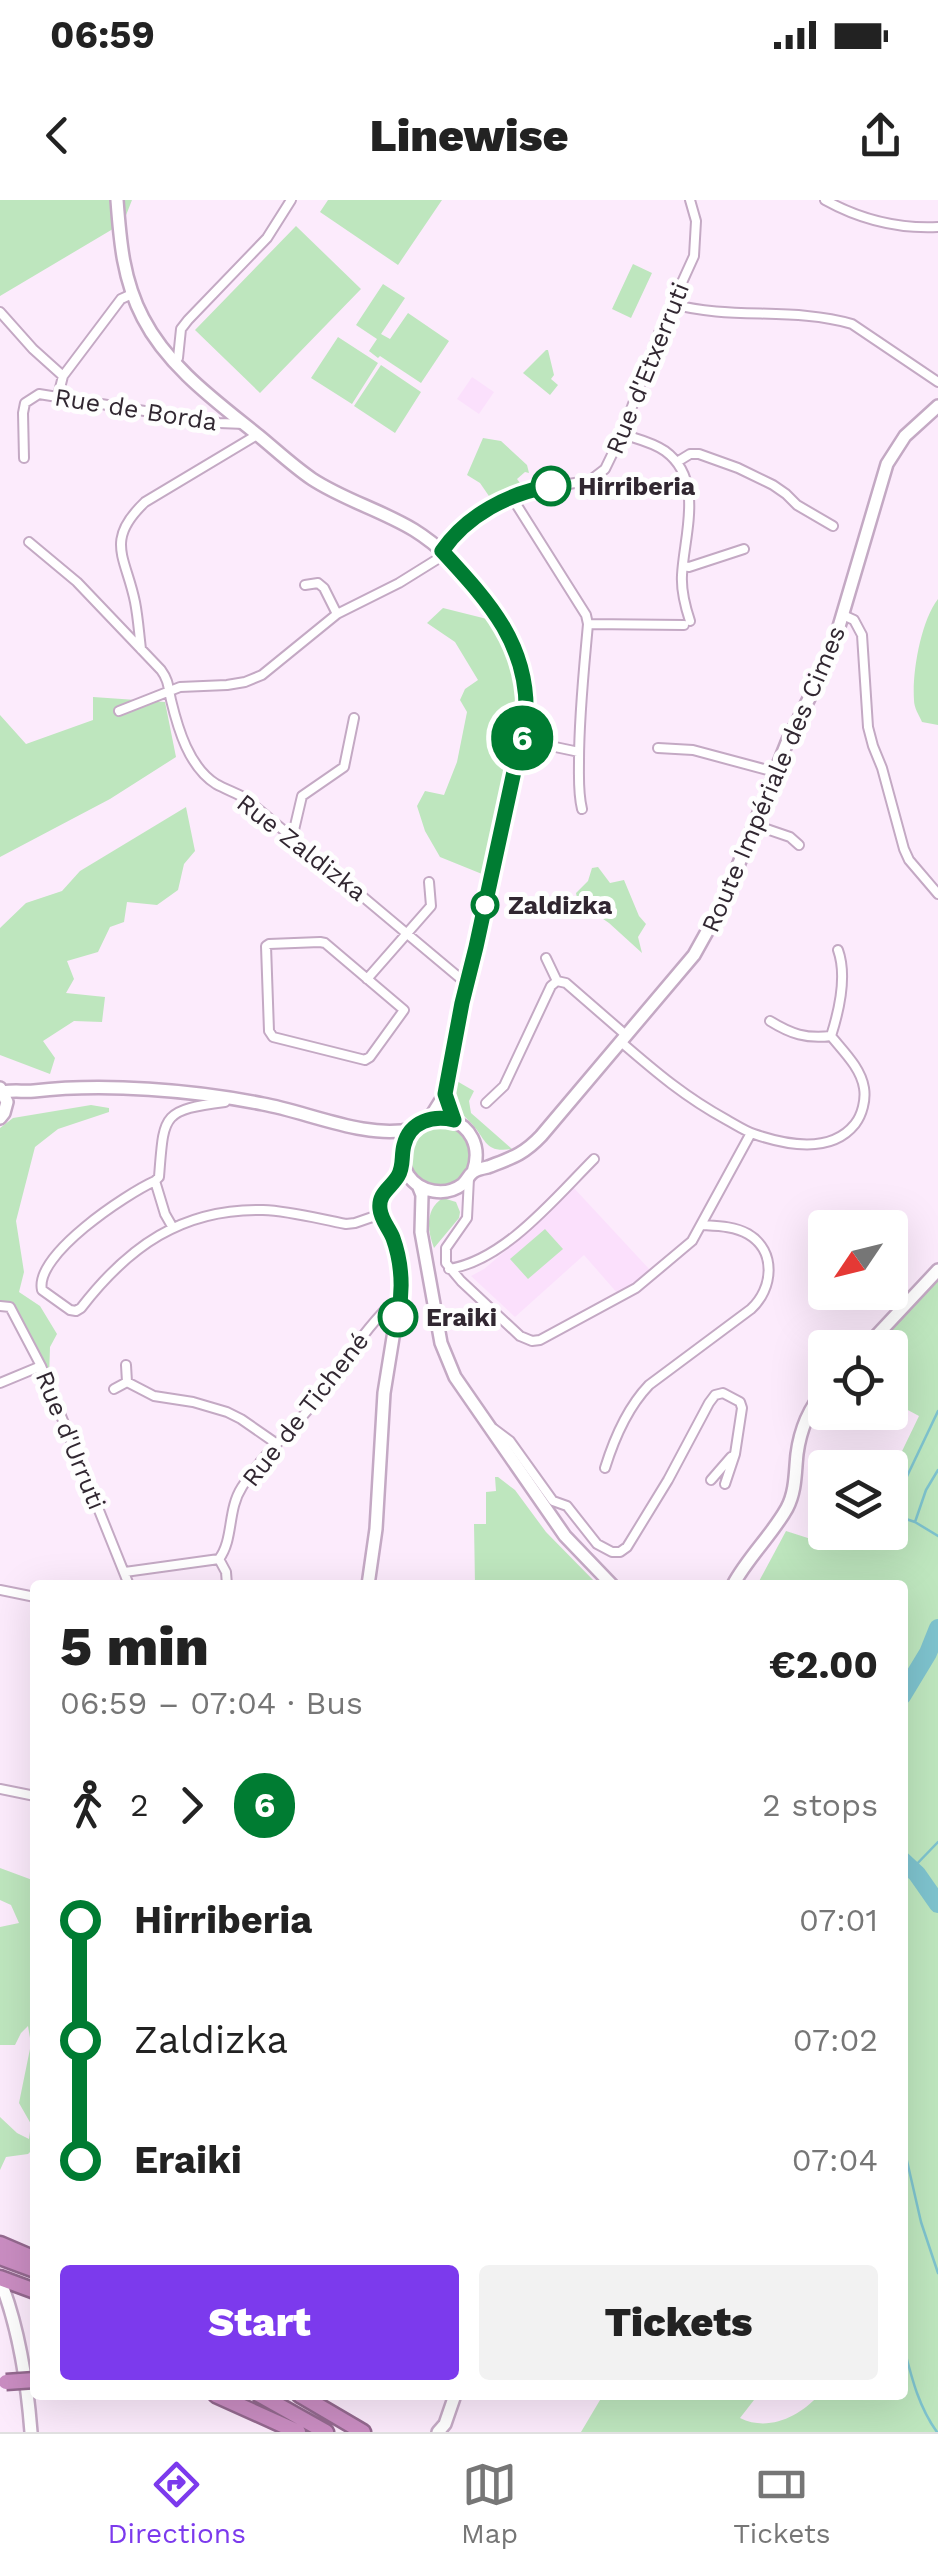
<!DOCTYPE html>
<html lang="en">
<head>
<meta charset="utf-8">
<style>
  :root { --surface:#fff; --page:#f2f2f2; --text:#222; --muted:#767676; --line:#e0e0e0; --accent:#7c3aed }
  body { margin:0; font-family:"Work Sans",sans-serif; background:var(--page); color:var(--text); height:100vh; display:flex; flex-direction:column; font-size:38px; white-space:nowrap }
  * { box-sizing:border-box; margin:0 }
  p { font-size:32px; color:var(--muted) }
  .icon { flex:none; width:55px; height:55px; fill:none; stroke:currentColor; stroke-width:2; stroke-linecap:round; stroke-linejoin:round }
  .map { position:relative; flex:1; overflow:hidden }
  .sheet { position:absolute; left:30px; top:1380px; width:878px; height:820px; display:flex; flex-direction:column; background:var(--surface); border-radius:10px; box-shadow:0 10px 40px #0002 }
  .sheet>* { flex:none }
  .badge { padding:0 20px; border-radius:32px; font-size:35px; line-height:65px }
  .needle { width:65px; rotate:235deg }
  .fabs { position:absolute; left:808px; top:1010px; display:grid; gap:20px }
  .fabs a { display:grid; place-items:center; width:100px; height:100px; border-radius:10px; background:var(--surface); box-shadow:0 10px 40px #0002; font-size:50px }
  .map>.badge { position:absolute; translate:-50% -50%; box-shadow:0 0 0 5px #fff }
  .legs { display:flex; align-items:center; gap:15px; height:110px; padding:0 30px; font-size:32px }
  .legs p { margin-inline-start:auto }
  .headline { display:flex; align-items:center; justify-content:space-between; height:170px; padding:0 30px }
  h1 { font-size:55px; font-weight:800; line-height:75px }
  .cta { display:flex; gap:20px; margin-top:auto; padding:20px 30px }
  .cta a { flex:1; height:115px; border-radius:10px; background:var(--accent); color:#fff; font-size:40px; font-weight:800; line-height:115px; text-align:center }
  .cta a+a { background:var(--page); color:var(--text) }
  ul { padding:0 30px; list-style:none }
  li { display:flex; align-items:center; gap:35px; height:120px; font-size:38px }
  li i { display:grid; place-items:center; width:15px; height:100%; margin:0 12px; background:currentColor }
  li i::after { content:''; width:25px; height:25px; margin:-12px; border:8px solid; border-radius:50%; background:var(--surface) }
  li p { margin-inline-start:auto }
  li:first-child i { background:linear-gradient(#0000 50%,currentColor 0) }
  li:last-child i { background:linear-gradient(currentColor 50%,#0000 0) }
  .status { display:flex; justify-content:space-between; align-items:center; height:70px; padding:0 50px; background:var(--surface); direction:ltr }
  .status svg { height:28px; fill:currentColor }
  header { display:flex; justify-content:space-between; align-items:center; height:130px; padding:0 30px; background:var(--surface); font-size:45px; font-weight:800 }
  .dock { display:flex; justify-content:space-around; align-items:center; height:140px; border-top:2px solid var(--line); background:var(--surface); font-size:28px; color:var(--muted) }
  .dock a { display:grid; justify-items:center; gap:5px }
  .dock .current { color:var(--accent) }
  .map>svg:first-child { display:block }
  .built { fill:#fbe0fc }
  .green { fill:#bee6be }
  .lines { fill:none; stroke-linecap:round; stroke-linejoin:round }
  .stream { stroke:#7ec3ce; stroke-width:2.5 }
  .river { stroke:#7ec3ce; stroke-width:18 }
  .street-casing { stroke:#c4a9c4; stroke-width:12 }
  .secondary-casing { stroke:#c4a9c4; stroke-width:16 }
  .highway-casing { stroke:#94698f; stroke-width:19 }
  .street { stroke:#fff; stroke-width:8 }
  .secondary { stroke:#fff; stroke-width:11 }
  .highway { stroke:#ca8dc2; stroke-width:14 }
  .highway-bridge-casing { stroke:#94698f; stroke-width:19; stroke-linecap:butt }
  .highway-bridge { stroke:#ca8dc2; stroke-width:14 }
  .line-1-casing { stroke:#fff; stroke-width:22 }
  .line-1 { stroke:#007c32; stroke-width:15 }
  .stop-1-dot { fill:#fff; stroke:#007c32; stroke-width:5 }
  .labels { text-anchor:middle; stroke-width:10; stroke-linejoin:round; paint-order:stroke }
  .street-label { font-size:25px; fill:#312731; stroke:#fefefe }
  .stop-label { font-size:25px; font-weight:bold; fill:#312731; stroke:#fefefe; text-anchor:start }
</style>
</head>
<body>
<div class="status"><b>06:59</b><svg viewBox="0 0 49 12"><path d="M0 12V9h3v3zM5 12V6h3v6zM10 12V3h3v9zM15 12V0h3v12zM26 1h20v11H26zM47 4h2v5h-2z"/></svg></div>
<header><svg class="icon" aria-label="back" viewBox="0 0 24 24"><path d="M15 5l-7 7 7 7"/></svg>Linewise<svg class="icon" aria-label="share" viewBox="0 0 24 24"><path d="M12 15V3M7 8l5-5 5 5M5 13v7h14v-7"/></svg></header>
<div class="map">
<svg width="938" height="2232" viewBox="0 0 938 2232">
  <rect width="100%" height="100%" fill="#fcebfc"/>
  <path class="built" d="M 472,177 L 494,192 L 479,214 L 457,199 Z
    M 573,987 L 651,1071 L 618,1094 L 584,1055 L 515,1117 L 471,1076 L 484,1069 L 549,1014 Z"/>
  <path class="green" d="M 0,0 L 132,0 L 123,23 L 0,96 Z
    M 328,0 L 442,0 L 398,65 L 320,12 Z
    M 296,26 L 361,89 L 260,193 L 195,130 Z
    M 633,64 L 652,73 L 631,118 L 612,109 Z
    M 383,84 L 405,98 L 381,134 L 390,139 L 408,113 L 449,141 L 421,183 L 380,156 L 378,158 L 369,151 L 377,139 L 356,125 Z
    M 338,137 L 378,163 L 352,204 L 311,178 Z
    M 546,150 L 548,150 L 554,175 L 551,179 L 558,185 L 550,195 L 523,173 Z
    M 381,165 L 421,192 L 395,233 L 354,206 Z
    M 483,238 L 501,241 L 527,265 L 529,273 L 525,272 L 517,279 L 520,283 L 491,299 L 480,283 L 467,275 Z
    M 938,399 L 938,525 L 922,522 C 919,515 914,508 914,500 C 912,472 921,421 938,399 Z
    M 443,408 L 491,420 L 511,458 L 519,510 L 511,559 L 482,674 L 440,657 L 425,631 L 417,606 L 425,591 L 444,595 L 457,562 L 467,512 L 460,500 L 465,489 L 478,480 L 455,442 L 427,423 Z
    M 93,497 L 165,502 L 176,557 L 110,599 L 0,657 L 0,515 L 26,544 L 93,520 Z
    M 186,607 L 195,651 L 184,664 L 178,690 L 157,705 L 127,702 L 124,722 L 110,727 L 98,752 L 67,761 L 74,779 L 66,793 L 105,797 L 102,822 L 74,821 L 43,841 L 55,858 L 50,874 L 0,855 L 0,728 L 26,703 L 62,691 L 80,671 Z
    M 598,667 L 610,683 L 624,680 L 639,716 L 646,724 L 638,737 L 642,753 L 609,723 L 578,702 L 576,693 L 588,681 L 592,668 Z
    M 455,880 L 474,891 L 469,901 L 471,913 L 512,949 C 485,953 487,941 472,924 C 457,907 449,908 455,880 Z
    M 91,905 L 109,908 L 109,912 L 58,929 L 35,947 L 16,1021 L 24,1072 L 19,1092 L 40,1106 L 57,1134 L 50,1147 L 49,1177 L 17,1113 L 0,1105 L 0,928 L 13,918 Z
    M408 955a31 31 0 1 1 62 0a31 31 0 1 1-62 0Z
    M 443,998 L 456,1002 L 460,1012 L 459,1018 L 434,1048 C 427,1030 425,1009 443,998 Z
    M 545,1029 L 563,1049 L 528,1079 L 510,1059 Z
    M 938,1080 L 938,2232 L 581,2232 L 603,2195 L 753,2195 L 754,2200 L 740,2218 C 768,2232 799,2217 819,2195 L 902,2195 L 902,1385 L 757,1385 L 786,1331 L 842,1349 L 854,1333 L 890,1332 L 890,1276 L 919,1216 L 891,1201 L 890,1148 L 875,1147 Z
    M 495,1277 L 498,1277 L 515,1290 L 546,1332 L 598,1385 L 475,1385 L 474,1324 L 486,1324 L 486,1292 L 496,1291 Z
    M 0,1668 L 35,1681 L 35,1947 L 28,1954 L 6,1957 L 0,1970 L 0,1917 L 17,1933 L 29,1939 L 31,1924 L 19,1903 L 31,1844 L 28,1826 L 21,1833 L 15,1845 L 0,1845 L 0,1727 L 19,1723 L 11,1705 L 0,1700 Z"/>
  <g class="lines">
    <path class="stream" d="M 890,1312 L 938,1211
      M 891,1314 L 915,1322 L 938,1336
      M 915,1322 L 926,1290 L 938,1270
      M 912,1669 L 938,1642
      M 902,1939 L 921,2022 L 938,2073
      M 903,2144 C 911,2175 918,2206 937,2232"/>
    <path class="river" d="M 902,1496 L 928,1453 L 938,1428
      M 902,1660 L 917,1674 L 938,1704"/>
    <defs>
      <path id="street" d="M 825,0 C 861,20 897,29 938,27
        M 672,104 C 731,120 794,107 852,124 L 938,182
        M 0,112 L 33,149 L 63,176 L 58,196
        M 174,162 L 178,158 L 181,129 L 188,120 L 267,38 L 291,0
        M 63,176 L 121,99 L 132,94
        M 622,234 C 637,239 652,242 665,251 C 705,280 684,335 682,375 C 681,391 685,406 690,421
        M 24,258 L 23,213 L 25,203 L 39,194 L 219,223 L 245,224
        M 677,262 L 690,254 L 699,254 L 738,268 L 773,285 L 786,294 L 797,305 L 833,326
        M 511,296 L 586,415 L 588,424 C 584,469 579,515 579,561 C 579,577 578,593 582,609
        M 29,342 L 77,382 L 161,470 C 169,481 168,487 171,500 C 178,529 189,567 216,584 C 225,589 236,593 245,598 L 461,779 L 467,780
        M 683,366 L 689,367 L 744,349
        M 305,385 L 318,383 L 324,388 L 337,414
        M 843,415 L 854,420 L 862,435 L 868,527 L 873,546 L 882,568 L 904,649 L 909,660 L 938,694
        M 588,424 L 684,425
        M 141,449 C 139,433 138,417 135,402 C 126,357 104,341 145,302 L 257,235
        M 119,511 L 180,487 L 227,485 L 245,482 L 262,475 L 337,414 L 399,383 L 436,360 L 457,334 L 498,302 L 526,291 L 581,282 L 592,279 L 605,269 L 622,234 L 659,133 L 694,56 L 696,21 L 690,0
        M 522,540 L 579,552
        M 658,548 L 693,550 L 775,572
        M 755,625 L 790,637 L 799,645
        M 290,635 L 294,630 L 302,596 L 344,567 L 354,518
        M 320,742 L 325,743 L 404,810 L 370,857 L 365,860 L 273,837 L 269,831 L 266,746 L 269,744 Z
        M 546,758 L 557,781
        M 367,779 L 431,706 L 429,682
        M 770,821 C 791,834 806,839 831,836
        M 621,842 C 657,873 685,897 727,920 C 736,925 745,931 754,934 C 786,945 831,954 855,924 C 862,915 866,900 864,888 C 861,868 843,851 831,836 C 839,811 847,775 838,750
        M 486,903 L 504,886 L 551,786 L 557,781 L 566,783 L 627,836
        M 469,978 L 467,1018 L 446,1048 L 446,1063 L 461,1081 L 520,1136 L 532,1141 L 540,1140 L 636,1088 L 692,1041 L 751,933
        M 155,981 L 159,977 C 164,915 161,910 225,902
        M 173,1028 L 165,1014 L 155,981 C 126,994 34,1055 42,1090 L 70,1110 L 76,1111 L 81,1108 C 128,1047 182,1008 263,1010 C 291,1011 319,1019 346,1024 L 355,1023 L 381,1014
        M 449,1069 C 505,1060 555,998 594,959
        M 0,1106 L 10,1107 L 41,1166 L 129,1385
        M 127,1182 L 154,1196 L 193,1202 L 227,1212 L 241,1219 L 277,1244
        M 0,1183 L 41,1166
        M 114,1189 L 127,1182 L 126,1165
        M 494,1229 L 510,1241 L 553,1301 L 567,1306 L 597,1344 L 612,1352 L 620,1352 L 627,1347 L 668,1280 L 709,1203 L 715,1195 L 723,1193 L 740,1202 L 742,1208 L 735,1254 L 725,1284
        M 605,1268 C 614,1239 628,1207 649,1185 L 751,1109 C 773,1089 777,1051 748,1034 C 734,1026 717,1026 701,1025
        M 711,1280 L 731,1257
        M 125,1372 L 219,1359
        M 227,1385 L 226,1372 L 219,1359 C 234,1339 227,1310 242,1287 C 259,1259 286,1236 307,1211 C 336,1177 357,1138 388,1107 L 392,1104 L 400,1106
        M 0,1390 L 35,1397
        M 0,1589 L 35,1596"/>
      <path id="secondary" d="M 117,0 C 120,41 123,80 143,118 C 168,167 217,202 259,236 C 276,250 293,266 312,279 C 344,300 381,310 414,330 C 459,358 515,426 525,479 C 528,499 525,519 522,540 L 462,803 L 445,894 L 430,918
        M 0,888 L 7,902 L 4,913 L 0,918
        M 4,892 C 14,890 24,892 34,891 C 105,883 193,890 263,904 C 308,912 368,940 412,929
        M 473,972 C 492,918 418,896 404,945 C 401,955 403,966 408,975 C 420,993 446,997 463,984 C 467,980 469,975 473,972 C 477,969 483,968 488,967 C 511,958 523,955 541,936 L 694,755 L 724,701 L 788,540 L 830,457 L 887,264 L 905,236 L 938,206
        M 418,985 L 422,995 L 421,1032 L 441,1143 L 455,1177 L 565,1336 L 612,1385
        M 865,1148 L 938,1070
        M 368,1385 L 376,1329 L 384,1193 L 401,1088 L 397,1053 L 381,1014 L 379,1004 L 382,995 L 399,975 L 403,963
        M 733,1385 C 748,1357 772,1335 787,1308 C 796,1291 795,1272 797,1254 C 800,1231 809,1208 825,1190
        M 0,2080 C 19,2128 27,2180 31,2232
        M 438,2232 L 445,2224 L 455,2195"/>
      <path id="highway" d="M 0,2044 L 35,2059
        M 0,2057 L 35,2070
        M 0,2078 L 35,2091
        M 216,2195 L 298,2232
        M 260,2195 L 326,2232
        M 300,2195 L 363,2232"/>
    </defs>
    <use href="#street" class="street-casing"/>
    <use href="#secondary" class="secondary-casing"/>
    <use href="#highway" class="highway-casing"/>
    <use href="#street" class="street"/>
    <use href="#secondary" class="secondary"/>
    <use href="#highway" class="highway"/>
    <defs>
      <path id="highway-bridge" d="M 6,2182 L 35,2180"/>
    </defs>
    <use href="#highway-bridge" class="highway-bridge-casing"/>
    <use href="#highway-bridge" class="highway-bridge"/>
  </g>
  <g class="lines">
    <defs>
      <path id="line-1" d="M 398,1117 C 403,1091 402,1063 393,1038 C 389,1028 381,1020 380,1009 C 378,993 391,988 398,976 C 404,966 401,956 404,945 C 410,921 433,915 454,920 L 445,894 L 462,803 L 476,747 L 526,516 C 529,444 488,401 442,351 C 467,315 509,293 551,286"/>
    </defs>
    <use href="#line-1" class="line-1-casing"/>
    <use href="#line-1" class="line-1"/>
  </g>
  <g class="stop-1-dot">
    <circle cx="551" cy="286" r="18"/>
    <circle cx="485" cy="705" r="12"/>
    <circle cx="398" cy="1117" r="18"/>
  </g>
  <g class="labels">
    <g class="street-label">
      <text transform="translate(647 168) rotate(-68)" y="9">Rue d'Etxerruti</text>
      <text transform="translate(136 209) rotate(9)" y="9">Rue de Borda</text>
      <text transform="translate(773 579) rotate(-67)" y="9">Route Impériale des Cimes</text>
      <text transform="translate(302 647) rotate(38)" y="9">Rue Zaldizka</text>
      <text transform="translate(305 1209) rotate(-52)" y="9">Rue de Tichené</text>
      <text transform="translate(71 1240) rotate(68)" y="9">Rue d'Urruti</text>
    </g>
    <g class="stop-label">
      <text x="578" y="295">Hirriberia</text>
      <text x="508" y="714">Zaldizka</text>
      <text x="426" y="1126">Eraiki</text>
    </g>
  </g>
</svg>
<div class="fabs">
<a><svg class="needle" viewBox="-14 -14 28 28"><path d="M0-13l5 13h-10z" fill="#e53935"/><path d="M0 13l5-13h-10z" fill="#767676"/></svg></a>
<a><svg class="icon" aria-label="locate" viewBox="0 0 24 24"><circle cx="12" cy="12" r="6"/><path d="M12 2v4M12 18v4M2 12h4M18 12h4"/></svg></a>
<a><svg class="icon" aria-label="layers" viewBox="0 0 24 24"><path d="M12 4l9 5-9 5-9-5zM3 14l9 5 9-5"/></svg></a>
</div>
<b class="badge" style="left:522px;top:538px;background:#007c32;color:#fff">6</b>
<section class="sheet">
<div class="headline"><div><h1>5 min</h1><p>06:59 – 07:04 · Bus</p></div><b>€2.00</b></div>
<div class="legs"><svg class="icon" aria-label="walk" viewBox="0 0 24 24"><circle cx="13" cy="4" r="2"/><path d="M13 8l-2 6 4 7M11 14l-3 7M7 12l3-4h3l4 4"/></svg>2<svg class="icon" aria-label="forward" viewBox="0 0 24 24"><path d="M9 5l7 7-7 7"/></svg><b class="badge" style="background:#007c32;color:#fff">6</b><p>2 stops</p></div>
<ul>
<li><i style="color:#007c32"></i><b>Hirriberia</b><p>07:01</p></li>
<li><i style="color:#007c32"></i><span>Zaldizka</span><p>07:02</p></li>
<li><i style="color:#007c32"></i><b>Eraiki</b><p>07:04</p></li>
</ul>
<div class="cta"><a>Start</a><a>Tickets</a></div>
</section>
</div>
<nav class="dock">
<a class="current"><svg class="icon" aria-label="directions" viewBox="0 0 24 24"><path d="M12 3l9 9-9 9-9-9zM9 14v-3h6M13 9l2 2-2 2"/></svg>Directions</a>
<a><svg class="icon" aria-label="map" viewBox="0 0 24 24"><path d="M3 6l6-2 6 2 6-2v14l-6 2-6-2-6 2zM9 4v14M15 6v14"/></svg>Map</a>
<a><svg class="icon" aria-label="tickets" viewBox="0 0 24 24"><path d="M3 7h18v10H3zM15 7v10"/></svg>Tickets</a>
</nav>
</body>
</html>
